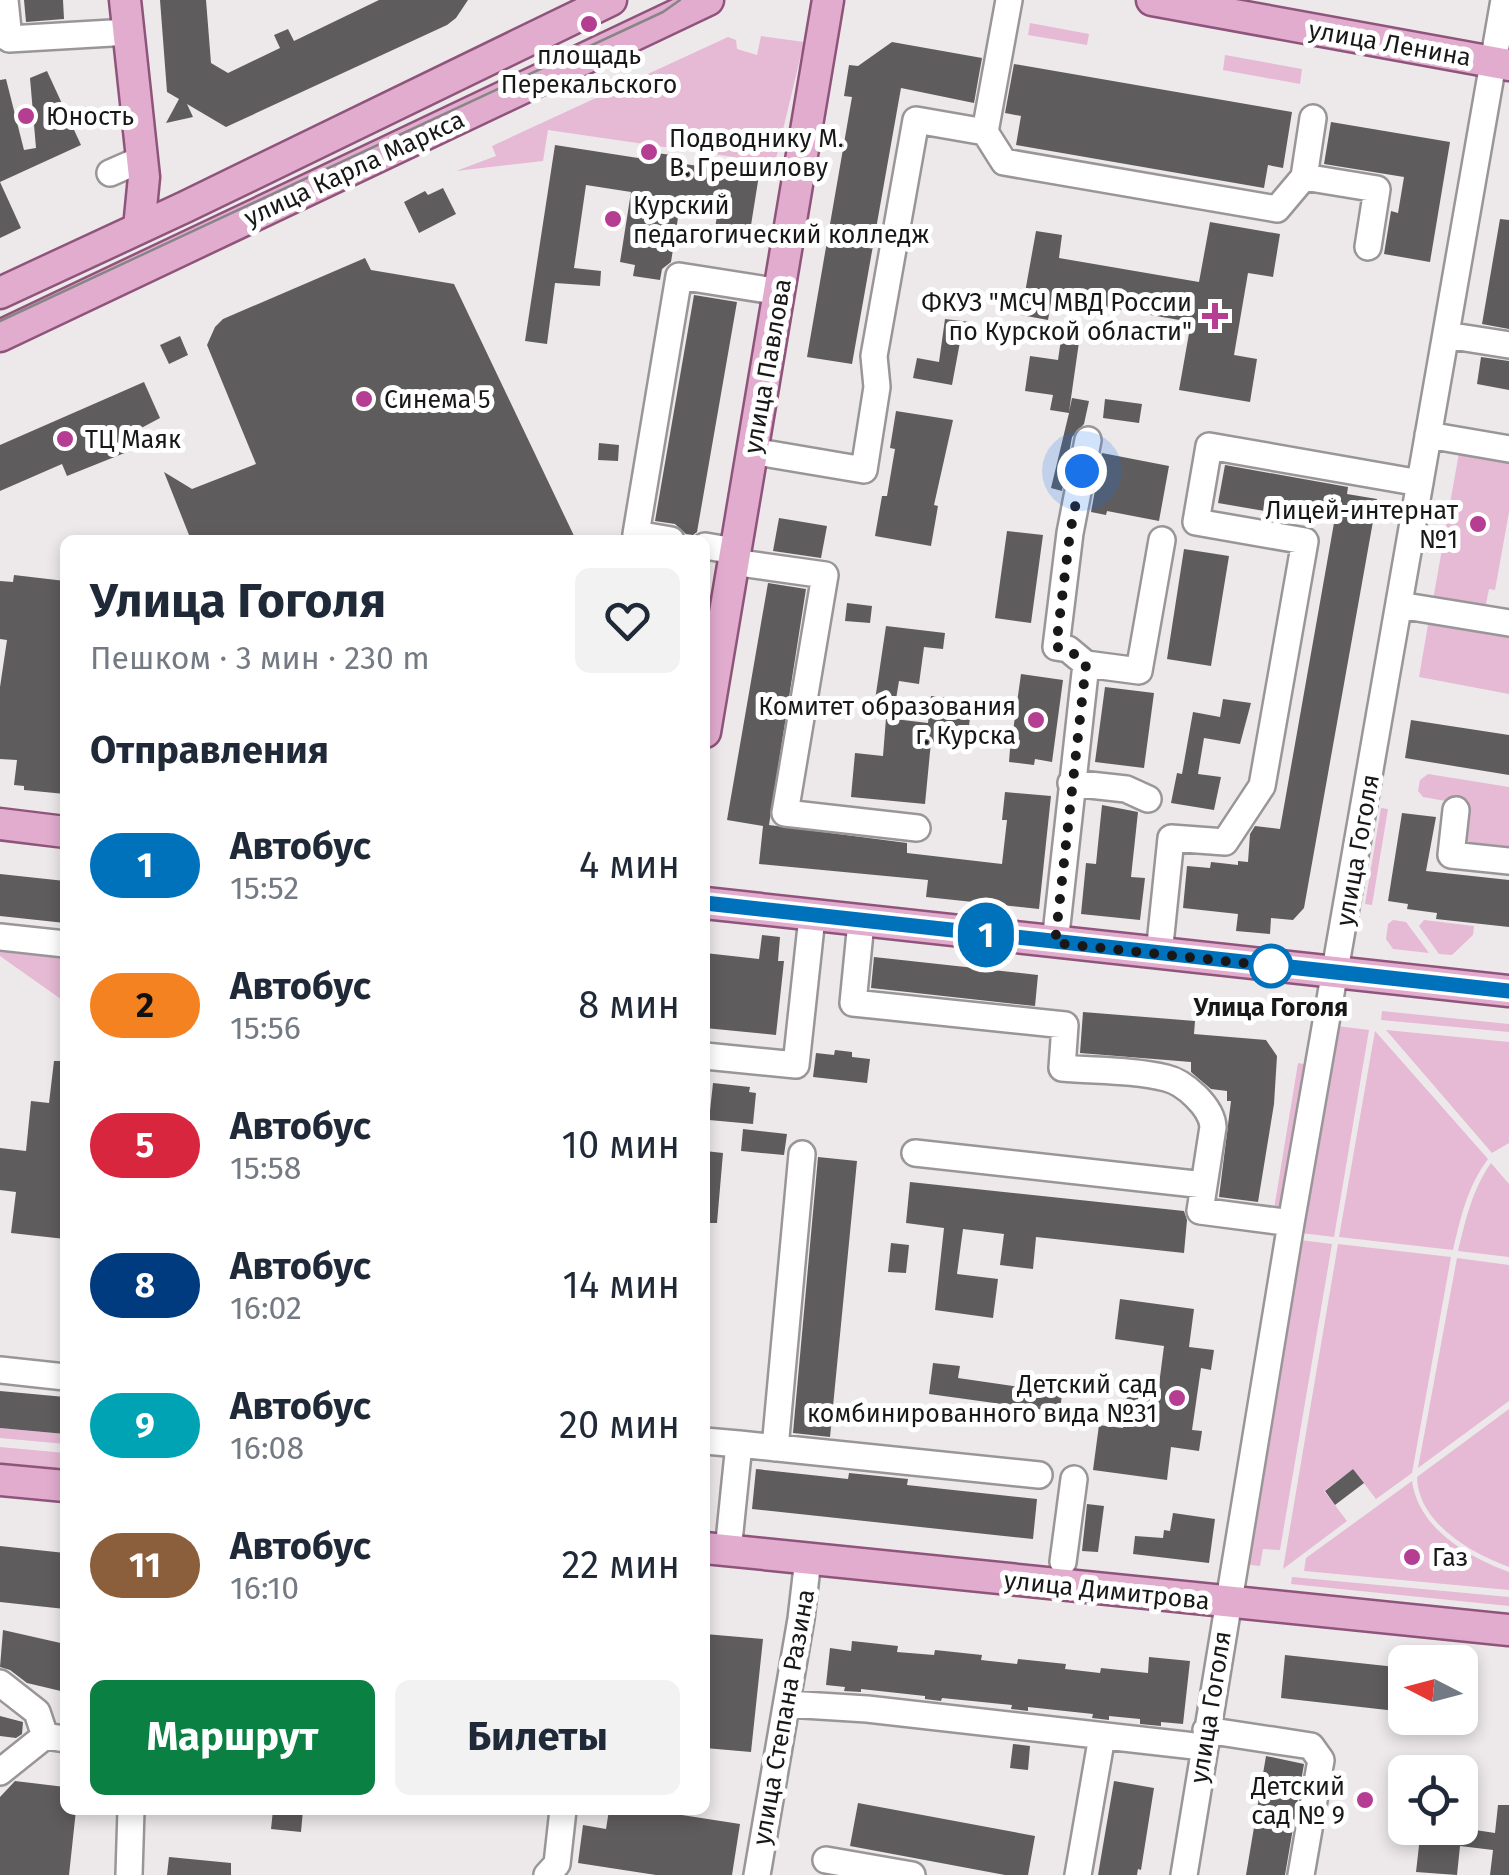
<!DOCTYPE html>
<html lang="ru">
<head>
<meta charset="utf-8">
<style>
  :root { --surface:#fff; --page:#f2f2f3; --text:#1f2937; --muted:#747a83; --accent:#0b8043 }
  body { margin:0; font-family:"Fira Sans",sans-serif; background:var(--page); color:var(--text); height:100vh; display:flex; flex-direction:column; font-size:38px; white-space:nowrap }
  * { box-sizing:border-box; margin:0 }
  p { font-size:32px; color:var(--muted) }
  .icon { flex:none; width:55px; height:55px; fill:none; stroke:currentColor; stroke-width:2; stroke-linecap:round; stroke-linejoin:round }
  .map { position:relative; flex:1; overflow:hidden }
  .drawer { position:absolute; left:60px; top:535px; width:650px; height:1280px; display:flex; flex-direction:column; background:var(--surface); border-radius:15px; box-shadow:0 5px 15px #0003 }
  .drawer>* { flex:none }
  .badge { padding:0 20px; border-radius:32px; font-size:35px; line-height:65px }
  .needle { width:65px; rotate:276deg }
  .fabs { position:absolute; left:1388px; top:1645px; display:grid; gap:20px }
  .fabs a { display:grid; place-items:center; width:90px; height:90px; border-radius:15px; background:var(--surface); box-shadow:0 5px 15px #0003; font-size:50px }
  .you { position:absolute; width:50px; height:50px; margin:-25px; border:8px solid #fff; border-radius:50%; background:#1a73e8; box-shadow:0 0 0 15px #1a73e833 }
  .map>.badge { position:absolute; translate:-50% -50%; box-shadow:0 0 0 5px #fff }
  h2 { padding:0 30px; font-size:38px; line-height:90px }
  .round { display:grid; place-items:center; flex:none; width:105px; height:105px; border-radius:15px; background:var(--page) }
  .overview { display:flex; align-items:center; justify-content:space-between; height:170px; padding:0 30px }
  h1 { font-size:48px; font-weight:700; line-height:75px }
  .button { display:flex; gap:20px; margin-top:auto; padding:20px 30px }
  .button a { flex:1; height:115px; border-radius:15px; background:var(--accent); color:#fff; font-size:40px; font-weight:700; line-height:115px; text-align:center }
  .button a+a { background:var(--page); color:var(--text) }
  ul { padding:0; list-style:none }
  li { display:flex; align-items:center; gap:30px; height:140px; padding:0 30px }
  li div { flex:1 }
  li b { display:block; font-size:38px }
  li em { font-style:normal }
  li .badge { min-width:110px; font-weight:700; text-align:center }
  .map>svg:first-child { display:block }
  .green { fill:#e6b9d4 }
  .building { fill:#5f5c5e }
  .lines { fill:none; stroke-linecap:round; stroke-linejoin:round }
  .minor-casing { stroke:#9a9698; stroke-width:30 }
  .major-casing { stroke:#8f547a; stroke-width:35 }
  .minor { stroke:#fff; stroke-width:25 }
  .major { stroke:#e2accf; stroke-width:30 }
  .tram { stroke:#888587; stroke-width:2.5 }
  .line-casing { stroke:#fff; stroke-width:22 }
  .line { stroke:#0072bc; stroke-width:15 }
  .walk { stroke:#191819; stroke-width:10; stroke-dasharray:0 18 }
  .poi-dot { fill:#b53d92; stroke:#fff; stroke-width:4 }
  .stop-dot { fill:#fff; stroke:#0072bc; stroke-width:5 }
  .labels { text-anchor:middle; stroke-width:10; stroke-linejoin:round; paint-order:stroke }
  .street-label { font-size:25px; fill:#191819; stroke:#fff }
  .poi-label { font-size:25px; fill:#191819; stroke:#fff; text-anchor:start }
  .stop-label { font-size:25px; font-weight:bold; fill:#191819; stroke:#fff }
</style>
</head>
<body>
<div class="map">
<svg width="1509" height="1875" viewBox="0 0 1509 1875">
  <rect width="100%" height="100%" fill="#ede9eb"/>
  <path class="green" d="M 1030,23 L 1089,34 L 1087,45 L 1028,35 Z
    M 761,36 L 804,42 L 775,163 L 548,130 L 543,161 L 456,171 L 496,156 L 492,146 L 728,37 L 736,40 L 737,49 L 757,55 Z
    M 1225,55 L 1302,69 L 1300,84 L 1223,70 Z
    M 1460,447 L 1509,455 L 1509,512 L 1495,590 L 1489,589 L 1485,609 L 1433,600 Z
    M 1429,619 L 1509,633 L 1509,694 L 1419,677 Z
    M 1428,774 L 1509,787 L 1509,855 L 1468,845 L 1465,834 L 1468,805 L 1423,797 L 1418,791 L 1420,780 Z
    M 1381,808 L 1388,809 L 1372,905 L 1365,904 Z
    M 1393,920 L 1406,922 L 1429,953 L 1393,949 L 1386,939 L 1388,924 Z
    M 1424,920 L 1474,926 L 1473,935 L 1452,955 L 1439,954 L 1419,926 Z
    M 0,937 L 65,944 L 65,1002 L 0,956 Z
    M 1382,1011 L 1509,1024 L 1509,1032 L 1381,1020 Z
    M 1337,1026 L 1369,1030 L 1334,1237 L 1301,1233 Z
    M 1386,1030 L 1509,1042 L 1509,1143 L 1492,1153 Z
    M 1375,1031 L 1488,1159 C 1467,1187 1461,1217 1453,1250 L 1339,1237 Z
    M 1298,1063 L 1309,1065 L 1283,1217 L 1273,1215 Z
    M 1491,1163 L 1509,1184 L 1509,1257 L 1458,1251 C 1466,1219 1472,1190 1491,1163 Z
    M 1300,1240 L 1332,1244 L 1280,1550 L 1263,1549 L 1260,1566 L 1243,1564 Z
    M 1338,1244 L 1451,1257 L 1412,1473 L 1376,1499 L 1353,1469 L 1324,1491 L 1347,1521 L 1283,1569 Z
    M 1457,1258 L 1509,1265 L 1509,1401 L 1418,1468 Z
    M 1509,1409 L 1509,1567 C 1471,1553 1418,1523 1417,1477 Z
    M 0,1428 L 65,1434 L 65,1444 L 0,1438 Z
    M 0,1447 L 65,1453 L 65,1470 L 0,1463 Z
    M 1412,1481 C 1418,1528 1468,1557 1509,1572 L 1509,1590 L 1304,1571 L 1306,1558 Z
    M 1292,1577 L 1509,1597 L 1509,1606 L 1291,1584 Z"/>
  <path class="building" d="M 24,0 L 63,0 L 64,19 L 26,22 Z
    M 160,0 L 206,0 L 211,63 L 228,73 L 280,48 L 274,35 L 288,29 L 294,41 L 379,0 L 468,0 L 456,18 L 447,25 L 226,127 L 187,104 L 193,117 L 166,123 L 179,99 L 167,92 Z
    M 892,42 L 982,58 L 974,103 L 901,88 L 852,364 L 807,357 L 852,97 L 844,96 L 849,65 L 858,66 Z
    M 1014,64 L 1292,112 L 1283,168 L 1268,165 L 1264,188 L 1016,145 L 1021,116 L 1005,113 Z
    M 47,71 L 81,145 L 0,182 L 0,80 L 6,79 L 24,150 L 36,148 L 30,78 Z
    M 1331,122 L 1450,142 L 1430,262 L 1384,254 L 1391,211 L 1398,213 L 1404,177 L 1324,164 Z
    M 555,145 L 638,158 L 638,150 L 649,152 L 679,156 L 678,163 L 759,175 L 748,244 L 713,239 L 719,205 L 681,199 L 671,262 L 662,269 L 660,280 L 633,276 L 635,265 L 620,262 L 631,192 L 586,185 L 574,268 L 601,271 L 600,286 L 555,283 L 547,344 L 525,341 Z
    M 0,182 L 21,228 L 0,238 Z
    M 443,188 L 456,214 L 419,233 L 404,202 L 425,191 L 428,195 Z
    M 1500,219 L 1509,220 L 1509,329 L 1482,324 Z
    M 1210,222 L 1280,234 L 1273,277 L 1248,273 L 1234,355 L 1257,359 L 1250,402 L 1179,390 L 1191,322 L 1052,298 L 1048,320 L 1021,315 L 1036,231 L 1062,235 L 1059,258 L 1199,282 Z
    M 365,258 L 371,270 L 454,284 L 576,540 L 191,540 L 164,472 L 192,489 L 256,464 L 207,345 L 215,327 L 223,319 Z
    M 694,295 L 737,302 L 697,532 L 693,535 L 686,534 L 675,524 L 655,521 Z
    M 945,319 L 970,322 L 966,343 L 960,342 L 952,385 L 913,378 L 917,358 L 939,362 Z
    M 180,336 L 188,355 L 169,364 L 160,345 Z
    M 1061,339 L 1079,342 L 1069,412 L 1072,398 L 1089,401 L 1084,424 L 1072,437 L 1062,491 L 1051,488 L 1069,413 L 1050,410 L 1053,395 L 1025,391 L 1030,356 L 1058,360 Z
    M 1481,357 L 1509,361 L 1509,390 L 1477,384 Z
    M 144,382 L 160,418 L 130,434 L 137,448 L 67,476 L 62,464 L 0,491 L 0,445 Z
    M 1105,399 L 1142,404 L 1139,423 L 1103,418 Z
    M 896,411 L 953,420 L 934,505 L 938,506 L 931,546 L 875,536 L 882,496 L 887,496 L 895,449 L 890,448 Z
    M 599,443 L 619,445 L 618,461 L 598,460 Z
    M 1102,453 L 1169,466 L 1159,521 L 1107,511 L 1106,515 L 1091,512 Z
    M 1225,465 L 1348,487 L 1347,494 L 1377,499 L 1304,908 L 1293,920 L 1271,918 L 1270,934 L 1236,931 L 1238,914 L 1183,908 L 1187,866 L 1210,868 L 1211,862 L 1238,865 L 1238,861 L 1248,862 L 1250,834 L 1255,826 L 1280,829 L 1334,523 L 1218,503 Z
    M 779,518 L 827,526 L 821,558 L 773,551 Z
    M 1007,531 L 1043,535 L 1031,623 L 995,618 Z
    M 1184,549 L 1229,556 L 1211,666 L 1167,659 Z
    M 14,575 L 65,581 L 65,794 L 24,790 L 24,786 L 14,785 L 17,760 L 0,759 L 0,687 L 7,640 L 0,639 L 0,581 L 13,582 Z
    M 768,583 L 806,589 L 769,825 L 907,843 L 907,853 L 1002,864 L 1007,820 L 1002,820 L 1005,792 L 1051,796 L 1039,909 L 926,897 L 928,880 L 759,864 L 763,826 L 727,820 Z
    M 847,603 L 872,606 L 870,623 L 845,621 Z
    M 886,626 L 945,633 L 943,649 L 924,647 L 919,684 L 899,681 L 894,711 L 874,707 Z
    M 1021,674 L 1063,680 L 1052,762 L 1035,759 L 1034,765 L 1009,762 L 1010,749 L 931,742 L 925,804 L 851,797 L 855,753 L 883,756 L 886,718 L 928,723 L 931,696 L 972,700 L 969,726 L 1013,731 Z
    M 1105,687 L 1154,693 L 1144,768 L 1095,762 Z
    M 1223,699 L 1251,703 L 1240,744 L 1204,738 L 1198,774 L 1221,777 L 1214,810 L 1171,803 L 1177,773 L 1182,774 L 1193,712 L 1220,717 Z
    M 1411,720 L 1509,735 L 1509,775 L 1405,758 Z
    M 1102,805 L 1138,812 L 1131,877 L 1145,878 L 1140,920 L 1081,914 L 1086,863 L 1096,864 Z
    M 1402,813 L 1436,817 L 1426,871 L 1509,880 L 1509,927 L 1436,919 L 1437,913 L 1407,909 L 1408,904 L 1388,901 Z
    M 0,874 L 65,881 L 65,923 L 0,916 Z
    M 762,935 L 780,937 L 778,961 L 784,961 L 776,1035 L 705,1028 L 705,953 L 759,959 Z
    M 874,957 L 1038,975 L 1035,1006 L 871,988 Z
    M 1083,1012 L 1195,1021 L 1194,1034 L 1266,1040 L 1277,1056 L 1274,1104 L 1258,1202 L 1219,1197 L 1231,1101 L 1227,1101 L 1227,1091 L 1211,1089 L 1191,1072 L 1191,1062 L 1080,1053 Z
    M 835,1050 L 852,1052 L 852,1057 L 870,1059 L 867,1083 L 813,1077 L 816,1053 L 834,1055 Z
    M 54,1061 L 65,1061 L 65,1239 L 11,1233 L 16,1192 L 0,1190 L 0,1148 L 26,1151 L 31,1101 L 49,1103 Z
    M 713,1083 L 750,1087 L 749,1092 L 756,1093 L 753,1124 L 709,1120 Z
    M 743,1129 L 787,1134 L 784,1155 L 741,1151 Z
    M 705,1151 L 723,1153 L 717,1223 L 705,1223 Z
    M 818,1157 L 857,1161 L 830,1437 L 793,1433 Z
    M 910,1182 L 1184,1211 L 1187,1220 L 1184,1253 L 1036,1237 L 1033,1269 L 1000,1265 L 1004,1234 L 963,1229 L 957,1274 L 998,1279 L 993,1318 L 935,1310 L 944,1228 L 906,1223 Z
    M 891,1243 L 909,1245 L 906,1273 L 888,1272 Z
    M 1120,1299 L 1194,1309 L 1189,1347 L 1214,1350 L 1211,1370 L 1201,1368 L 1192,1430 L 1202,1431 L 1199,1451 L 1171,1447 L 1167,1480 L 1093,1470 L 1099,1425 L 1123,1428 L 1127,1396 L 1157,1400 L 1164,1346 L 1115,1339 Z
    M 933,1363 L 960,1366 L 958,1378 L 1062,1393 L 1060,1412 L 929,1394 Z
    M 0,1391 L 65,1397 L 65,1434 L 0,1428 Z
    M 756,1469 L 848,1479 L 849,1473 L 908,1479 L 907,1485 L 1037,1499 L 1033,1539 L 752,1509 Z
    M 1353,1469 L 1364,1483 L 1335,1505 L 1325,1491 Z
    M 1087,1504 L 1104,1506 L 1098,1552 L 1082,1551 Z
    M 1173,1513 L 1215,1519 L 1209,1563 L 1133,1554 L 1135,1536 L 1163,1538 L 1164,1530 L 1170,1531 Z
    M 0,1546 L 65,1553 L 65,1609 L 0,1602 Z
    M 3,1630 L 65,1644 L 65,1692 L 27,1683 L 10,1670 L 0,1667 Z
    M 705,1634 L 763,1639 L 751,1752 L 705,1748 Z
    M 852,1641 L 898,1646 L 897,1652 L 934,1655 L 935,1650 L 982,1655 L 981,1660 L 1017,1664 L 1018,1659 L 1066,1664 L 1065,1669 L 1100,1673 L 1101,1668 L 1148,1673 L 1149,1657 L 1190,1661 L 1183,1724 L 1161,1722 L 1161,1726 L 1140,1724 L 1140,1719 L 1109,1716 L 1109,1720 L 1092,1718 L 1093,1714 L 1028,1707 L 1028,1711 L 1011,1709 L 1012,1705 L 942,1698 L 941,1701 L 925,1699 L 925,1696 L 861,1689 L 861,1692 L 844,1691 L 845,1687 L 826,1685 L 830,1648 L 851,1651 Z
    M 1285,1655 L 1405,1668 L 1405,1712 L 1281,1698 Z
    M 0,1716 L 23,1722 L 22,1734 L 16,1738 L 0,1736 Z
    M 1013,1744 L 1030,1746 L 1028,1770 L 1010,1768 Z
    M 1266,1756 L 1304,1764 L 1285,1875 L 1246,1875 Z
    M 15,1781 L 65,1787 L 65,1810 L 76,1810 L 69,1875 L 0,1875 L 0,1797 Z
    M 1114,1781 L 1154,1788 L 1141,1870 L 1138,1869 L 1137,1875 L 1098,1875 Z
    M 858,1803 L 1035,1836 L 1028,1875 L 1005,1875 L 850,1846 Z
    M 1498,1805 L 1509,1805 L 1509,1875 L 1490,1875 L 1493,1850 L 1460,1846 L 1457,1875 L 1416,1872 L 1421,1828 L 1462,1828 L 1495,1833 Z
    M 273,1810 L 303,1810 L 301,1832 L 271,1829 Z
    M 609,1810 L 669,1810 L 669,1813 L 740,1824 L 732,1875 L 656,1875 L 578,1863 L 583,1825 L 606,1829 Z
    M 169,1857 L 231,1863 L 231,1875 L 167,1875 Z"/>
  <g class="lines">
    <defs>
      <path id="minor" d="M 5,0 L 9,39 L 129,32
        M 985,132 L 1009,0
        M 110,173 L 142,159
        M 1304,177 L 1377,189 L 1368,247
        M 1446,335 L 1509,345
        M 1428,435 L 1509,449
        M 752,451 L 864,470 L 877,387 L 874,356 L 916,120 L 985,132 L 1004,162 L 1277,209 L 1304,177 L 1313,118
        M 671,540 L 636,534 L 679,276 L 780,292
        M 705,546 L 735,551
        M 733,562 L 825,575 L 785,813 L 917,828
        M 1399,605 L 1509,623
        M 1086,664 L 1139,671 L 1162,540
        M 1071,783 L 1126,789 L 1148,799
        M 1456,810 L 1451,855 L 1509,861
        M 861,922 L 853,1003 L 1065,1025 L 1062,1068 C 1096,1071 1133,1070 1166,1078 C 1184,1082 1212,1107 1213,1127 L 1200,1211 L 1291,1223
        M 0,937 L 65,944
        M 1055,943 L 1086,664 L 1068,649 L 1056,647 L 1070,533 L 1088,440
        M 1159,954 L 1171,838 L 1225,842 L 1262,786 L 1305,541 L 1196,522 L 1209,446 L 1420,483
        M 705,1056 L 796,1065 L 812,917
        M 915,1153 L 1204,1185
        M 0,1370 L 65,1377
        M 705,1441 L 739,1444 L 728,1551
        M 739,1444 L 1039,1475
        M 775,1448 L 802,1154
        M 1063,1562 L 1074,1479
        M 0,1683 L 37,1712 L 45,1736
        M 787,1704 L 867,1709 L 1203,1747
        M 1206,1730 L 1311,1746 L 1321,1760 L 1301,1875
        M 0,1772 L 45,1736 L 65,1739
        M 826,1860 L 912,1875
        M 129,1875 L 131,1810
        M 547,1875 L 557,1864 L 563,1810
        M 757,1875 L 801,1619 L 808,1559
        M 1078,1875 L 1102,1736
        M 1184,1875 L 1291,1223 L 1504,0"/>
      <path id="major" d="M 125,0 L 144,177 L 139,228
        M 1152,0 L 1509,65
        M 0,293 L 185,207 L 611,0
        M 0,336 L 708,0
        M 705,732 L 828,0
        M 0,824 L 65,832
        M 705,903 L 1509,991
        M 0,1480 L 65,1486
        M 705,1548 L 1509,1630"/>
    </defs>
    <use href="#minor" class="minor-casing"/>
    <use href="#major" class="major-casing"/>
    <use href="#minor" class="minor"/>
    <use href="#major" class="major"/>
    <path class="tram" d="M 0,321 L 663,12 L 680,0"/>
  </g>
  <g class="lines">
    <defs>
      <path id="line" d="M 705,903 L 1509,991"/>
    </defs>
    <use href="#line" class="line-casing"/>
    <use href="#line" class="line"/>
    <path class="walk" d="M 1082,471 L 1070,533 L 1056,647 L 1068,649 L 1086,664 L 1055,943 L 1271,966"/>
  </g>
  <g class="poi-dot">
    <circle cx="589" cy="24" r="10"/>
    <circle cx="26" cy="116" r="10"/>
    <circle cx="649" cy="152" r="10"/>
    <circle cx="613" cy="219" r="10"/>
    <path d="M1210 301h10v10h10v10h-10v10h-10v-10h-10v-10h10z"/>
    <circle cx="364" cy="399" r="10"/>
    <circle cx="65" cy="439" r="10"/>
    <circle cx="1478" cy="524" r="10"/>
    <circle cx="1036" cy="720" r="10"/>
    <circle cx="1177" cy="1398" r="10"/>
    <circle cx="1412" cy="1557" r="10"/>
    <circle cx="1365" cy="1800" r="10"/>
  </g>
  <circle class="stop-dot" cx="1271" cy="966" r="20"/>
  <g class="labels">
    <g class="street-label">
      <text transform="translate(1390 43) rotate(10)" y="9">улица Ленина</text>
      <text transform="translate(354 168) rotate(-25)" y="9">улица Карла Маркса</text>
      <text transform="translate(767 366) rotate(-80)" y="9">улица Павлова</text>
      <text transform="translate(1357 850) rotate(-80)" y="9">улица Гоголя</text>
      <text transform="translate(1107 1590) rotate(6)" y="9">улица Димитрова</text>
      <text transform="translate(1210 1707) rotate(-81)" y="9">улица Гоголя</text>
      <text transform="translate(783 1717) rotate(-80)" y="9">улица Степана Разина</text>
    </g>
    <g class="poi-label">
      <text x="589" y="64" text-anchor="middle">площадь<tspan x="589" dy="29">Перекальского</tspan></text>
      <text x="46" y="125">Юность</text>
      <text x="669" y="147">Подводнику М.<tspan x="669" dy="29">В. Грешилову</tspan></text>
      <text x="633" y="214">Курский<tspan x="633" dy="29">педагогический колледж</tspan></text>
      <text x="1192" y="311" text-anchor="end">ФКУЗ "МСЧ МВД России<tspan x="1192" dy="29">по Курской области"</tspan></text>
      <text x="384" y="408">Синема 5</text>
      <text x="85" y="448">ТЦ Маяк</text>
      <text x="1458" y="519" text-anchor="end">Лицей-интернат<tspan x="1458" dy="29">№1</tspan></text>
      <text x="1016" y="715" text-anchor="end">Комитет образования<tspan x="1016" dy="29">г. Курска</tspan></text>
      <text x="1157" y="1393" text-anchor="end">Детский сад<tspan x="1157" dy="29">комбинированного вида №31</tspan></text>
      <text x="1432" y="1566">Газ</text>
      <text x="1345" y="1795" text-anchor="end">Детский<tspan x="1345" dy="29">сад № 9</tspan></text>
    </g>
    <g class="stop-label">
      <text x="1271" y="1016">Улица Гоголя</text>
    </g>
  </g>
</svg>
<div class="fabs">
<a><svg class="needle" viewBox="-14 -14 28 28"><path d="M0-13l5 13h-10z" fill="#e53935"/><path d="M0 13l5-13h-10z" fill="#747a83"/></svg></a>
<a><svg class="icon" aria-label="locate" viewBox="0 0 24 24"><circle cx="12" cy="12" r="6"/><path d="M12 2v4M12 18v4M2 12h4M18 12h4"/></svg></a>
</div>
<div class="you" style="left:1082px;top:471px"></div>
<b class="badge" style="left:986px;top:935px;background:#0072bc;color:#fff">1</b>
<section class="drawer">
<div class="overview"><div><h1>Улица Гоголя</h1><p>Пешком · 3 мин · 230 m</p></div><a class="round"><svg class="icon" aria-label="heart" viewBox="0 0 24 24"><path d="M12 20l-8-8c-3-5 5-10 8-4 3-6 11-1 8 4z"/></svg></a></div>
<h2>Отправления</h2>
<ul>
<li><span class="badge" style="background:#0072bc;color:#fff">1</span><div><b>Автобус</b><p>15:52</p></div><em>4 мин</em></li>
<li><span class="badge" style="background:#f58220;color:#111">2</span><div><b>Автобус</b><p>15:56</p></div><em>8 мин</em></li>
<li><span class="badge" style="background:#d7263d;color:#fff">5</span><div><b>Автобус</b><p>15:58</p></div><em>10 мин</em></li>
<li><span class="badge" style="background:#003b80;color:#fff">8</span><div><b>Автобус</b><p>16:02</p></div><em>14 мин</em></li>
<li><span class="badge" style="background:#00a3b4;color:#fff">9</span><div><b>Автобус</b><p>16:08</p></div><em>20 мин</em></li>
<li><span class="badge" style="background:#8b5e3c;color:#fff">11</span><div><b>Автобус</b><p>16:10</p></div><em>22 мин</em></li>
</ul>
<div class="button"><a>Маршрут</a><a>Билеты</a></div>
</section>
</div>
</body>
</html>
